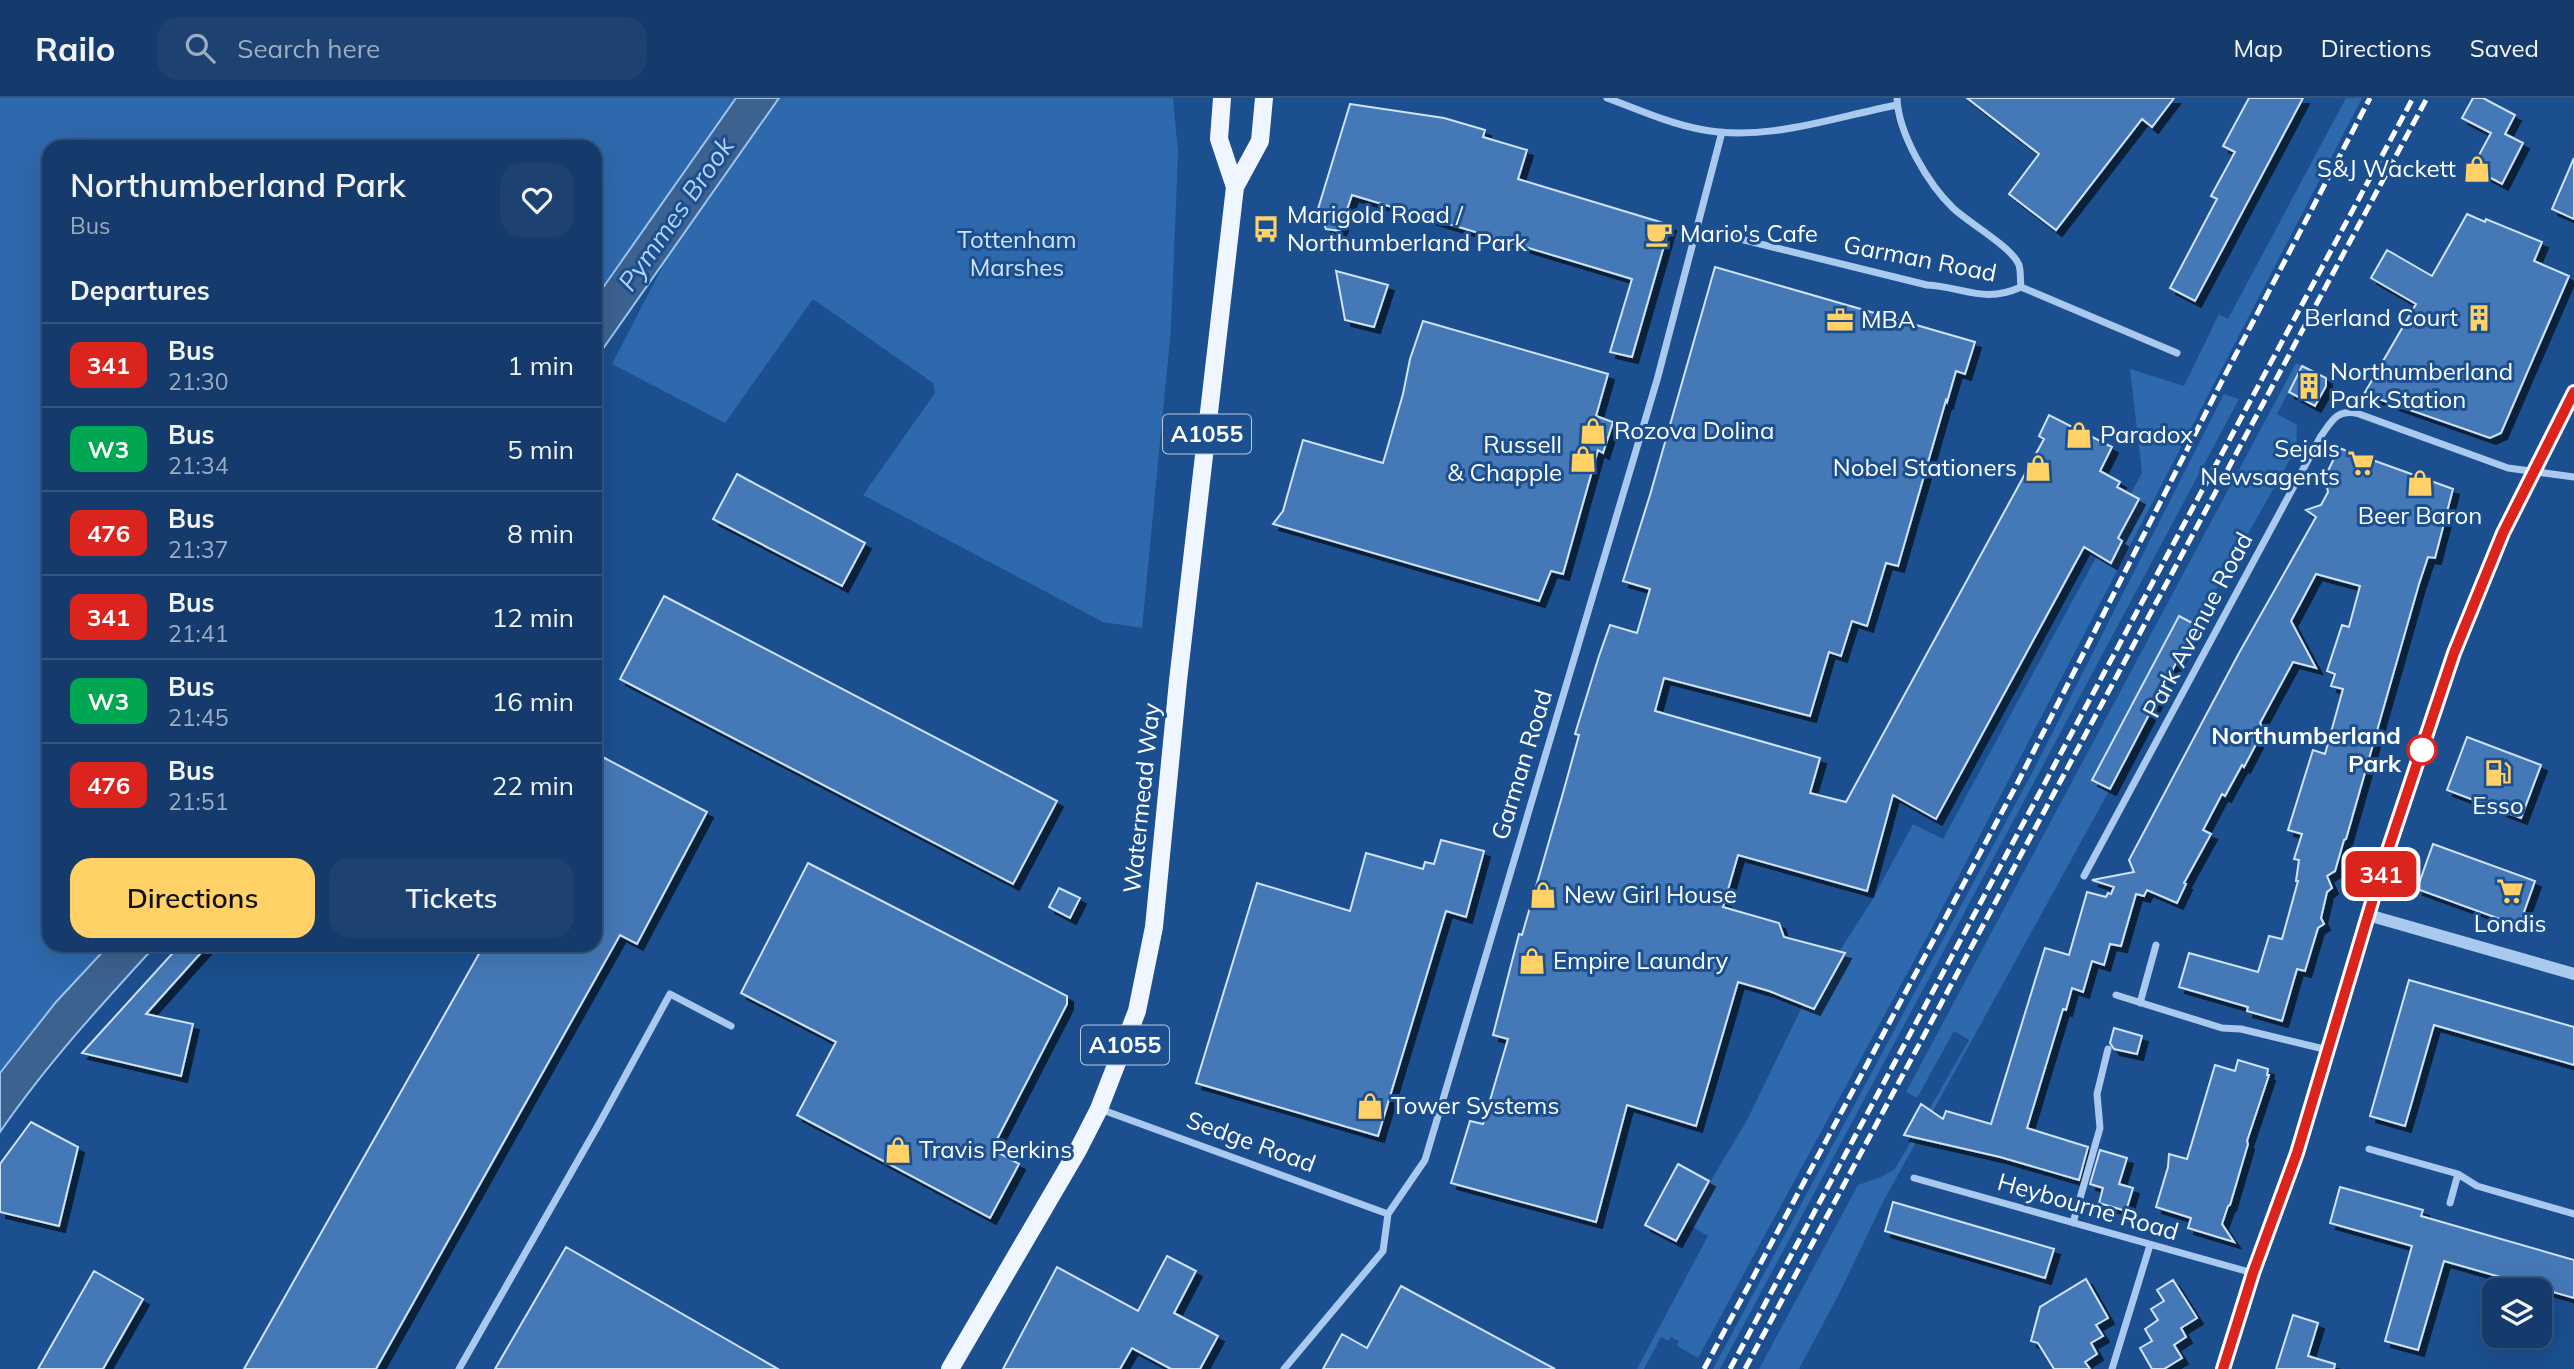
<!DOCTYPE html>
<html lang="en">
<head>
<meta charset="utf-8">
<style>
  :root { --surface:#143b6b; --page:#1d4271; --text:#f1f3f6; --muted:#9dadc1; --line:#33557e; --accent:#ffd166 }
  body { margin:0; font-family:Mulish,sans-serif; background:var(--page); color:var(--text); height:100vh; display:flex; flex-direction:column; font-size:26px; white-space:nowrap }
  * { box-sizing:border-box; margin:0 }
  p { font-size:23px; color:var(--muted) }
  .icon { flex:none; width:38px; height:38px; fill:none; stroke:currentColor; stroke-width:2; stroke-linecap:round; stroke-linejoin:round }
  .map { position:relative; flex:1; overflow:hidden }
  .drawer { position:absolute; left:42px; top:42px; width:560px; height:812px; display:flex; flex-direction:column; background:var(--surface); border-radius:21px; box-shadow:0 7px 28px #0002,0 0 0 2px var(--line) }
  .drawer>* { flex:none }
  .badge { padding:0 14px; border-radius:10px; font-size:24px; line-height:46px }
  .tools { position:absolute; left:2482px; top:1180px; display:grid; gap:14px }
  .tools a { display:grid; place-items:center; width:70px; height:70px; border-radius:14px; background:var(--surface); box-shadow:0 7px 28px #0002,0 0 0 2px var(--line); font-size:35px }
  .map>.badge { position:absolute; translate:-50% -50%; box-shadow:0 0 0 4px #fff }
  h2 { padding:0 28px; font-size:26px; line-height:63px }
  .round { display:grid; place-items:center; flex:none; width:74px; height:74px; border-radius:21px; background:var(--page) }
  .headline { display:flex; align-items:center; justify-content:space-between; height:119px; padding:0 28px }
  h1 { font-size:33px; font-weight:600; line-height:52px }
  .cta { display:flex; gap:14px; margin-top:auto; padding:14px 28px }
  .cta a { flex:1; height:80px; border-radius:21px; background:var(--accent); color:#111; font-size:28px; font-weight:600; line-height:80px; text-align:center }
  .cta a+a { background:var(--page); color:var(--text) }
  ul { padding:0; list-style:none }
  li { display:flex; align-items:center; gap:21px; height:84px; padding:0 28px; border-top:2px solid var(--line) }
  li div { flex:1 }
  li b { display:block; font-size:26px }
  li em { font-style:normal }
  li .badge { min-width:77px; font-weight:700; text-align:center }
  header { display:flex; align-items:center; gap:42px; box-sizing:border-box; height:98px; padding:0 35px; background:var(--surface); border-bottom:2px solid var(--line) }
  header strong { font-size:33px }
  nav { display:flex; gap:38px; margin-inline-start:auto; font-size:24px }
  .search { width:490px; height:63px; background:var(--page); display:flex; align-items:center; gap:18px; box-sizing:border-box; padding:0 24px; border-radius:21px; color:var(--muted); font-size:26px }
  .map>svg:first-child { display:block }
  .green { fill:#2e69ad }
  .water { fill:#3c6290; stroke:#9cc4f0; stroke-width:2 }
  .building { fill:#4478b7; stroke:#cfe3fa; stroke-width:2; filter:url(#shadow) }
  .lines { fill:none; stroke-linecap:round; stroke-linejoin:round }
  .minor { stroke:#a9c9ee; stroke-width:7 }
  .tertiary { stroke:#a9c9ee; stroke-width:12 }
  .primary { stroke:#f0f6ff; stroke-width:18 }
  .rail { stroke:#fff; stroke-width:5; stroke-dasharray:12 5; stroke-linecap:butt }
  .line-casing { stroke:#fff; stroke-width:16 }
  .line { stroke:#dc241f; stroke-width:10 }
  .stop-dot { fill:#fff; stroke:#dc241f; stroke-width:3.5 }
  .labels { text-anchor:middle; stroke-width:6; stroke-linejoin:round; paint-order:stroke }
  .shield { fill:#1b4f8f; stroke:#bbcadd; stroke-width:2 }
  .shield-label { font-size:23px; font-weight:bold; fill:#fff }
  .poi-label { font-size:24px; fill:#fff; stroke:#1b4f8f; text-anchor:start }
  .park-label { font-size:24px; fill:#cfe3fa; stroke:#1b4f8f }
  .street-label { font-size:24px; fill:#fff; stroke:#1b4f8f }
  .stop-label { font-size:24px; font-weight:bold; fill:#fff; stroke:#1b4f8f; text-anchor:end }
  .water-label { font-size:26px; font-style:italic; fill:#b5d3f5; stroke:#1b4f8f }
</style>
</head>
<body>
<header>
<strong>Railo</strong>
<div class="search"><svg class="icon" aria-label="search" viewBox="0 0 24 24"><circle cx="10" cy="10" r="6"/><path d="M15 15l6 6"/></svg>Search here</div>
<nav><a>Map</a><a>Directions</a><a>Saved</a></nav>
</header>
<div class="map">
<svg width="2574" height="1271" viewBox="0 0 2574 1271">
  <defs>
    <filter id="shadow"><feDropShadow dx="6" dy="6" stdDeviation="0" flood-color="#0009"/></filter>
  </defs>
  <rect width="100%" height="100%" fill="#1b4f8f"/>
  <path class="green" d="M 0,0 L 736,0 L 595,201 L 595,49 L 49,49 L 49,847 L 109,847 L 56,904 L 0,975 Z
    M 779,0 L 1173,0 L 1178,54 L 1171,231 L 1142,530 L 1103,524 L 863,397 L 935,295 L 933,285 L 813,201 L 725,325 L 612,266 L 669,156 Z
    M 2346,0 L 2362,0 L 1934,826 L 1698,1260 L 1677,1248 L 1679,1243 L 1671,1239 L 1669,1243 L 1661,1239 L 1644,1271 L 1637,1271 L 1708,1138 L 1686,1125 L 1747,1022 L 1803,907 L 1814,911 L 1845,856 L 1839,854 L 1871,804 L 1913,726 L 1943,741 L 2142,375 L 2130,271 L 2184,288 L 2219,216 L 2228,221 Z
    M 2296,265 L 2302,268 L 2277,316 L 2297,327 L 2296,351 L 2196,527 L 2179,519 L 2093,682 L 2110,691 L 1883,1104 L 1839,1196 L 1799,1271 L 1759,1271 L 1858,1087 L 1881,1079 L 1895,1071 L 1969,942 L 1954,933 L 1917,1000 L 1906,994 Z
    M 2224,296 L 2239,301 L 1720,1271 L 1713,1271 L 2032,675 Z"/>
  <path class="water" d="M 736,0 L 779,0 L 595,262 L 595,201 Z
    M 109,847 L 156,847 C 101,907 46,967 0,1034 L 0,975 L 56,904 Z"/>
  <path class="building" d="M 1967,0 L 2174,0 L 2152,29 L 2142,21 L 2056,132 L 2009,96 L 2039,56 Z
    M 2249,0 L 2303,0 L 2195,203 L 2170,190 L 2217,101 L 2211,98 L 2235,54 L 2223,48 Z
    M 2473,0 L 2483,0 L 2515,17 L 2505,36 L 2523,45 L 2502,86 L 2472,70 L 2491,35 L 2462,20 Z
    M 1350,6 L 1444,20 L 1485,32 L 1483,39 L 1527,52 L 1518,81 L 1670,127 L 1632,259 L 1610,254 L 1632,181 L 1352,97 L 1340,133 L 1326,131 L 1318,111 Z
    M 2574,60 L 2574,121 L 2552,111 Z
    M 2467,116 L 2485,124 L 2486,121 L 2542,144 L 2534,163 L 2569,178 L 2501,335 L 2490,340 L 2364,296 L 2416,206 L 2371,180 L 2387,152 L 2432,178 Z
    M 1715,169 L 1975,244 L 1965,276 L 1956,273 L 1947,304 L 1946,302 L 1898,468 L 1886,465 L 1867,528 L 1852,523 L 1841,558 L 1829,554 L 1810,618 L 1664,580 L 1655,613 L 1820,660 L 1810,695 L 1846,704 L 2044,341 L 2039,338 L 2049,317 L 2112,349 L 2100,373 L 2120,384 L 2117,389 L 2139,401 L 2118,440 L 2122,443 L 2111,465 L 2084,449 L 1936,721 L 1893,697 L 1867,793 L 1738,757 L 1723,809 L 1779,825 L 1784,839 L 1845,855 L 1814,911 L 1769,893 L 1738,884 L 1696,1028 L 1627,1007 L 1596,1124 L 1451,1085 L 1470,1023 L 1483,1026 L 1508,941 L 1493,937 L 1519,836 L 1522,837 L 1563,695 L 1579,637 L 1575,636 L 1599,558 L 1610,527 L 1637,535 L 1650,491 L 1623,483 L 1650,397 Z
    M 1336,173 L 1388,187 L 1374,229 L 1345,222 Z
    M 1423,223 L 1608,276 L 1596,318 L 1613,324 L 1603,355 L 1598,352 L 1563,476 L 1551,473 L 1539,503 L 1273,426 L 1283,413 L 1303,342 L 1383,365 L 1403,296 L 1410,261 Z
    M 2302,268 L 2326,280 L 2326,288 L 2315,308 L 2289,294 Z
    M 2339,350 L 2453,391 L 2435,460 L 2428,459 L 2419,486 L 2346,741 L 2344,742 L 2335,773 L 2327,778 L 2332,790 L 2327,794 L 2321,820 L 2324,826 L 2318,830 L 2305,873 L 2297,871 L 2282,923 L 2247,913 L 2248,909 L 2179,889 L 2189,855 L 2258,874 L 2269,838 L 2282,841 L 2298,783 L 2296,783 L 2299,762 L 2294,761 L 2302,736 L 2288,732 L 2313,652 L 2325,656 L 2343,591 L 2331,588 L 2335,576 L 2327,573 L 2342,527 L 2349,529 L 2360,488 L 2316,476 L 2291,523 L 2316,570 L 2293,564 L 2260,625 L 2264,631 L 2244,669 L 2242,667 L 2225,698 L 2222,696 L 2203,732 L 2211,736 L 2184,785 L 2186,786 L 2177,805 L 2147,792 L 2144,798 L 2136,796 L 2121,848 L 2110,846 L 2104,867 L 2092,863 L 2083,894 L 2072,890 L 2066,912 L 2063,911 L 2027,1030 L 2088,1049 L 2079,1082 L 2000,1059 L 1904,1037 L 1921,1006 L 1943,1021 L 1946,1013 L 1991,1026 L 2045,850 L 2069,857 L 2087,794 L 2106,799 L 2108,795 L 2111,796 L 2114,789 L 2092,782 L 2134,774 L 2129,762 L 2239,555 L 2316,419 L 2306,412 L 2321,407 L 2328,394 L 2325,379 Z
    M 737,376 L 865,445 L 842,488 L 713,421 Z
    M 664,498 L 1057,703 L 1013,786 L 620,581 Z
    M 2179,518 L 2196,527 L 2110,691 L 2092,682 Z
    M 2467,639 L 2541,667 L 2521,720 L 2447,692 Z
    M 595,655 L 707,714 L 637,846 L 620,837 L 376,1271 L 244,1271 L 484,847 L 595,847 Z
    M 1441,742 L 1484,753 L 1466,819 L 1446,813 L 1378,1038 L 1196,985 L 1257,785 L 1350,813 L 1366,755 L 1423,771 L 1425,764 L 1434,766 Z
    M 2433,746 L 2535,783 L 2519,828 L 2417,791 Z
    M 808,765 L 1067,898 L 1067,906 L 992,1051 L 1019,1066 L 990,1120 L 797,1017 L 836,944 L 741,895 Z
    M 1059,790 L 1080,800 L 1070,820 L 1049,809 Z
    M 180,847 L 208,847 L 146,916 L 193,926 L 181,978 L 82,955 Z
    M 2409,882 L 2574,929 L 2574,967 L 2434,927 L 2405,1028 L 2370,1018 Z
    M 2114,930 L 2142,938 L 2137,956 L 2114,951 L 2110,945 Z
    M 2238,962 L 2268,971 L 2267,977 L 2269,977 L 2247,1043 L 2248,1046 L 2230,1107 L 2228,1108 L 2222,1126 L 2234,1144 L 2188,1130 L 2191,1120 L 2156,1109 L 2168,1069 L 2169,1056 L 2187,1061 L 2215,967 L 2235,973 Z
    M 31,1024 L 78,1049 L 59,1128 L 0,1114 L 0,1066 Z
    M 2100,1052 L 2127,1060 L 2119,1086 L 2133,1090 L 2126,1113 L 2099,1105 L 2103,1090 L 2090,1086 Z
    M 1678,1066 L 1709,1083 L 1676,1143 L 1645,1127 Z
    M 2340,1089 L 2423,1112 L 2421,1118 L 2574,1162 L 2574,1200 L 2444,1163 L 2418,1252 L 2385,1243 L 2412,1148 L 2330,1125 Z
    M 1893,1104 L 2054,1151 L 2045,1180 L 1885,1133 Z
    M 566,1149 L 738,1248 L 778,1271 L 495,1271 Z
    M 1167,1158 L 1196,1173 L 1174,1215 L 1218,1238 L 1200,1271 L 1171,1271 L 1132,1250 L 1120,1271 L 1003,1271 L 1057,1169 L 1138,1213 Z
    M 94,1173 L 143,1201 L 103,1271 L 38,1271 Z
    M 2086,1181 L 2108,1220 L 2096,1227 L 2103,1238 L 2091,1245 L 2097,1256 L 2085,1264 L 2090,1271 L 2054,1271 L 2038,1245 L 2031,1243 L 2040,1209 Z
    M 2173,1182 L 2197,1220 L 2181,1230 L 2186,1239 L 2174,1247 L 2182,1260 L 2164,1271 L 2152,1271 L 2140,1250 L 2152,1243 L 2145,1231 L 2158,1222 L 2151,1211 L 2164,1203 L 2157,1192 Z
    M 1401,1188 L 1555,1271 L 1323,1271 L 1342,1236 L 1367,1250 Z
    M 2293,1217 L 2318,1225 L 2308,1258 L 2335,1266 L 2334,1271 L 2276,1271 Z"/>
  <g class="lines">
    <path class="minor" d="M 1607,0 C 1637,11 1668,25 1699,31 C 1764,45 1834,19 1897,7
      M 1897,0 C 1898,35 1928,86 1953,110 C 1970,126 2012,149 2019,167 C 2021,173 2020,182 2021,189
      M 1728,138 L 1927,187 C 1964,189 1984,206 2021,189 L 2177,255
      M 2084,778 L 2321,338 C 2332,322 2338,310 2359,316 L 2508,370 L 2574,379
      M 2116,897 L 2222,930 L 2241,931 L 2328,952
      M 2140,905 L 2156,847
      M 1100,1011 L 1388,1116
      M 2369,1051 L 2458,1076 L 2477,1088 L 2574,1116
      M 1914,1080 L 2253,1175
      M 2450,1105 L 2458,1076
      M 2073,1125 L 2100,1030 L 2097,996 L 2108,951
      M 459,1271 L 600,1024 L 670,896 L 731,928
      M 1284,1271 L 1383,1153 L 1388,1116 L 1425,1062 L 1657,282 L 1722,34
      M 2112,1271 L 2150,1147"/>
    <path class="tertiary" d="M 2368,817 L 2574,876
      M 2223,1271 L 2253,1175 L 2297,1055 L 2384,764 L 2454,555 L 2503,435 L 2574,294"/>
    <path class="primary" d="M 1222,0 L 1219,41 L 1235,89
      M 950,1271 L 1078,1052 L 1099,1011 L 1137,913 L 1154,829 L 1178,583 L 1235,89 L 1260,43 L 1264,0"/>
    <path class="rail" d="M 1704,1271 L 2017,686 L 2223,281 L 2370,0
      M 1730,1271 L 2413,0
      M 1745,1271 L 2427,0"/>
  </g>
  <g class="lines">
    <defs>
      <path id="line" d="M 2223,1271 L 2253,1175 L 2297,1055 L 2384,764 L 2454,555 L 2503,435 L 2574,294"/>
    </defs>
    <use href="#line" class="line-casing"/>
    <use href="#line" class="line"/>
  </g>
  <defs>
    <symbol id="shop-bare" viewBox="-9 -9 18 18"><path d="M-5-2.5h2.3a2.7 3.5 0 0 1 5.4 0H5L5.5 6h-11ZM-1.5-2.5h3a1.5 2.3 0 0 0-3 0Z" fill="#ffd166" stroke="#1b4f8f" stroke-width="2.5" paint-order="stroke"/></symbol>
    <symbol id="bus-bare" viewBox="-9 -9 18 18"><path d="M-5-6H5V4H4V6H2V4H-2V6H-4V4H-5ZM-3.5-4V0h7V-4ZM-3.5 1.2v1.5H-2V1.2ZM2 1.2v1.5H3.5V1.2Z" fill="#ffd166" stroke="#1b4f8f" stroke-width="2.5" paint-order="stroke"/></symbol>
    <symbol id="cafe-bare" viewBox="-9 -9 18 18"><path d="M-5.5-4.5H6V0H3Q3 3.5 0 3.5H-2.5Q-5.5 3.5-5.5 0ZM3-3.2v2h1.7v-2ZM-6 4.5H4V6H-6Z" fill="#ffd166" stroke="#1b4f8f" stroke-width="2.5" paint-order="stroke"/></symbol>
    <symbol id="building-bare" viewBox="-9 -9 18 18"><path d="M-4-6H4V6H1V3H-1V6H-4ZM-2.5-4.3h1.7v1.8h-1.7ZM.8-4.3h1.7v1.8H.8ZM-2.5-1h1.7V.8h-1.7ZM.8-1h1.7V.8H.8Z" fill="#ffd166" stroke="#1b4f8f" stroke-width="2.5" paint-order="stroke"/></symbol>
    <symbol id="office-bare" viewBox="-9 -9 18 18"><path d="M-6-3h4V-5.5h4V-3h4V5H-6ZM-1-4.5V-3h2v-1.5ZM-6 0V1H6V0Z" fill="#ffd166" stroke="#1b4f8f" stroke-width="2.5" paint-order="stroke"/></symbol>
    <symbol id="supermarket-bare" viewBox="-9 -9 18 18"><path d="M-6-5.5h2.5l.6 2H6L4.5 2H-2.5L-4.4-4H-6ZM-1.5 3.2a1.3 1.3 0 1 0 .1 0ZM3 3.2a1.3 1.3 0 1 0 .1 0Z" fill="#ffd166" stroke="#1b4f8f" stroke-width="2.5" paint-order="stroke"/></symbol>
    <symbol id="fuel-bare" viewBox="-9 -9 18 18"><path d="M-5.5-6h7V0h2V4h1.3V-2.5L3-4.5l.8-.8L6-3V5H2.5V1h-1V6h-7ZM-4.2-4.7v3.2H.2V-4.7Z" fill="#ffd166" stroke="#1b4f8f" stroke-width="2.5" paint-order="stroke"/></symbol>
  </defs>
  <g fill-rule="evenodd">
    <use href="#shop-bare" x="2458" y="52" width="38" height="38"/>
    <use href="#bus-bare" x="1247" y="112" width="38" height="38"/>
    <use href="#cafe-bare" x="1640" y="117" width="38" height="38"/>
    <use href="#building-bare" x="2460" y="201" width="38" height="38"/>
    <use href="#office-bare" x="1821" y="203" width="38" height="38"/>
    <use href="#building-bare" x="2290" y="269" width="38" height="38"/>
    <use href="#shop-bare" x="1574" y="314" width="38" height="38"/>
    <use href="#shop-bare" x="2060" y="318" width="38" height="38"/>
    <use href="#shop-bare" x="1564" y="342" width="38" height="38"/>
    <use href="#supermarket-bare" x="2342" y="346" width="38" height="38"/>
    <use href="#shop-bare" x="2019" y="351" width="38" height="38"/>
    <use href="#shop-bare" x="2401" y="366" width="38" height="38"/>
    <use href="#fuel-bare" x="2479" y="656" width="38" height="38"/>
    <use href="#supermarket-bare" x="2491" y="774" width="38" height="38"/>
    <use href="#shop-bare" x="1524" y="778" width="38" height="38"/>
    <use href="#shop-bare" x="1513" y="844" width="38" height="38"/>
    <use href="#shop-bare" x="1351" y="989" width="38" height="38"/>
    <use href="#shop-bare" x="879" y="1033" width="38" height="38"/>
  </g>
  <circle class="stop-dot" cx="2422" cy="652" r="14"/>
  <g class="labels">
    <g class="shield">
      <rect x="1163" y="316.5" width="88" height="39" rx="5"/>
      <rect x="1081" y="927.5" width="88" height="39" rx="5"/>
    </g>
    <g class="shield-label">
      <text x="1207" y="344">A1055</text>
      <text x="1125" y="955">A1055</text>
    </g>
    <g class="poi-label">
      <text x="2456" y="79" text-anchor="end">S&amp;J Wackett</text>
      <text x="1287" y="125">Marigold Road /<tspan x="1287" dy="28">Northumberland Park</tspan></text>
      <text x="1680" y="144">Mario's Cafe</text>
      <text x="2458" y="228" text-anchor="end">Berland Court</text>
      <text x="1861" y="230">MBA</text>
      <text x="2330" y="282">Northumberland<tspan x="2330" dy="28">Park Station</tspan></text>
      <text x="1614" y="341">Rozova Dolina</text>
      <text x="2100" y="345">Paradox</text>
      <text x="1562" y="355" text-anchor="end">Russell<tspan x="1562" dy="28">&amp; Chapple</tspan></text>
      <text x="2340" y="359" text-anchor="end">Sejals<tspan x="2340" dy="28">Newsagents</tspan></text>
      <text x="2017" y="378" text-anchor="end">Nobel Stationers</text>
      <text x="2420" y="426" text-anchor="middle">Beer Baron</text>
      <text x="2498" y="716" text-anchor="middle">Esso</text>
      <text x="1564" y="805">New Girl House</text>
      <text x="2510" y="834" text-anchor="middle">Londis</text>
      <text x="1553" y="871">Empire Laundry</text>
      <text x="1391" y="1016">Tower Systems</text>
      <text x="919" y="1060">Travis Perkins</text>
    </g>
    <g class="park-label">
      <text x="1017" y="150">Tottenham<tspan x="1017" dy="28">Marshes</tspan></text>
    </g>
    <g class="street-label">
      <text transform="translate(1920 161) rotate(11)" y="8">Garman Road</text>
      <text transform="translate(2198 527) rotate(-62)" y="8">Park Avenue Road</text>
      <text transform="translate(1522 667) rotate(-73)" y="8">Garman Road</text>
      <text transform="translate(1142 700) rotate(-84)" y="8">Watermead Way</text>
      <text transform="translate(1251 1044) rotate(20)" y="8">Sedge Road</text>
      <text transform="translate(2088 1109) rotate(16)" y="8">Heybourne Road</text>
    </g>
    <g class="stop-label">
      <text x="2401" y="646">Northumberland<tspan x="2401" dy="28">Park</tspan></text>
    </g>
    <g class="water-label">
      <text transform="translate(676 116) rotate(-55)" y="9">Pymmes Brook</text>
    </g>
  </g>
</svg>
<div class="tools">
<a><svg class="icon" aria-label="layers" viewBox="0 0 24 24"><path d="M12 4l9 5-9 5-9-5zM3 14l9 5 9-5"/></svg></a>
</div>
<b class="badge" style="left:2381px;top:776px;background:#dc241f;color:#fff">341</b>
<section class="drawer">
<div class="headline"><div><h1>Northumberland Park</h1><p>Bus</p></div><a class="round"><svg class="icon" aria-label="heart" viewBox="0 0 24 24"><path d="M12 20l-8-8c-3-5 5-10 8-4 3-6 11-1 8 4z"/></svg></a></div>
<h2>Departures</h2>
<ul>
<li><span class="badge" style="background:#dc241f;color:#fff">341</span><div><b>Bus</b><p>21:30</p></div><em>1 min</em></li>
<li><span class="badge" style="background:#00a651;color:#fff">W3</span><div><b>Bus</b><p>21:34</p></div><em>5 min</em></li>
<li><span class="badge" style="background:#dc241f;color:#fff">476</span><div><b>Bus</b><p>21:37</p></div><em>8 min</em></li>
<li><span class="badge" style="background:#dc241f;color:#fff">341</span><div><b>Bus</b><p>21:41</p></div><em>12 min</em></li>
<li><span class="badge" style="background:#00a651;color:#fff">W3</span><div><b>Bus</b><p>21:45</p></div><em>16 min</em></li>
<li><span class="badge" style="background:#dc241f;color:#fff">476</span><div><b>Bus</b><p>21:51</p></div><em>22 min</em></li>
</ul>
<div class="cta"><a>Directions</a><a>Tickets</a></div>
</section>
</div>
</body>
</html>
